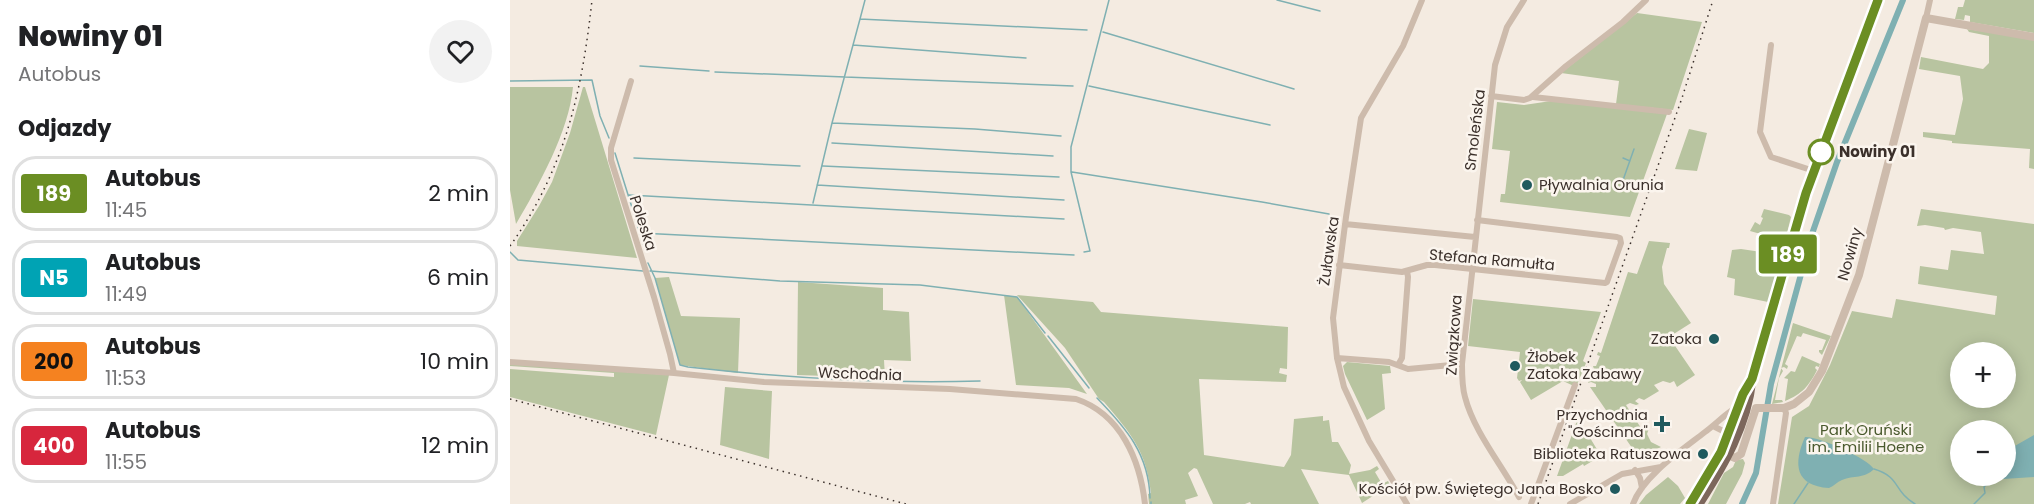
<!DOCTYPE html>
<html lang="pl">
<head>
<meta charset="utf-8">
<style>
  :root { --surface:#fff; --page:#f2f2f2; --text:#202124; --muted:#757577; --line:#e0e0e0 }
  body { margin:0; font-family:Poppins,sans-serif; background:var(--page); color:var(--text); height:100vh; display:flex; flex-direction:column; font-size:22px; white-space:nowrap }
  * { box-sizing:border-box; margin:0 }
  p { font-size:20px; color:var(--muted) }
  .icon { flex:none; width:33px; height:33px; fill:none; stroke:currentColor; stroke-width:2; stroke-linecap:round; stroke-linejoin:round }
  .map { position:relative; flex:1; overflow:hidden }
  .drawer { display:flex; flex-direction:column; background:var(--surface); width:510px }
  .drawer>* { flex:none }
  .badge { padding:0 12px; border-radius:4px; font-size:21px; line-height:39px }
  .fabs { position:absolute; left:1440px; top:342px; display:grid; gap:12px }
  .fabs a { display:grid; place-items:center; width:66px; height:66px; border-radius:50%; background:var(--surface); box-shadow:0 3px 15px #0003; font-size:30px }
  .map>.badge { position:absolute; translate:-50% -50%; box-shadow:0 0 0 3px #fff }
  h2 { padding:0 18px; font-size:22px; line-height:54px }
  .round { display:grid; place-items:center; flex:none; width:63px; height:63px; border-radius:32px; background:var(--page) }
  .headline { display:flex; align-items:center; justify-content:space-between; height:102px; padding:0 18px }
  h1 { font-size:28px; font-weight:800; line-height:45px }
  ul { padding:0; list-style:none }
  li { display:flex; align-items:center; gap:18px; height:75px; margin:0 12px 9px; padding:0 6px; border:3px solid var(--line); border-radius:24px }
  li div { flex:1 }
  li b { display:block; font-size:22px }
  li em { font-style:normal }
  li .badge { min-width:66px; font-weight:700; text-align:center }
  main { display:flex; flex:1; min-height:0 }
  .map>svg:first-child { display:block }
  .green { fill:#b8c4a0; fill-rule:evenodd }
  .water { fill:#7fb0b2 }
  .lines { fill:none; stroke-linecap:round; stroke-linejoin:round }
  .stream { stroke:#7fb0b2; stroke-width:1.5 }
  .canal { stroke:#7fb0b2; stroke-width:6 }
  .minor { stroke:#cdbbac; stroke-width:6 }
  .tertiary { stroke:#cdbbac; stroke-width:8 }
  .primary { stroke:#7d675c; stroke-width:9 }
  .rail { stroke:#3b302b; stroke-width:1.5; stroke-dasharray:1.5 4.5; stroke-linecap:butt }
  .line-casing { stroke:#fff; stroke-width:14 }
  .line { stroke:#6b8e23; stroke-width:9 }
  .stop-dot { fill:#fff; stroke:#6b8e23; stroke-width:3 }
  .poi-dot { fill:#1f5a5e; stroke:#fbf5ee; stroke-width:2 }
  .labels { text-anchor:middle; stroke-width:5; stroke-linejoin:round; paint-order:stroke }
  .street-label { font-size:15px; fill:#3b302b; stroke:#fbf5ee }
  .stop-label { font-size:15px; font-weight:bold; fill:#3b302b; stroke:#fbf5ee; text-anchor:start }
  .poi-label { font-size:15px; fill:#3b302b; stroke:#fbf5ee; text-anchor:end }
  .park-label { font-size:15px; fill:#4a5a2e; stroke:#fbf5ee }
</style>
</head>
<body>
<main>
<section class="drawer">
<div class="headline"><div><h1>Nowiny 01</h1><p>Autobus</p></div><a class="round"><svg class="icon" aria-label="heart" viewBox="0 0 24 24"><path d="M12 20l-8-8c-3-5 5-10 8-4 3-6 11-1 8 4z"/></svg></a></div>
<h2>Odjazdy</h2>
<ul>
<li><span class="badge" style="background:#6b8e23;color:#fff">189</span><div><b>Autobus</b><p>11:45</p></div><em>2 min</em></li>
<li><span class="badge" style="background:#00a3b4;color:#fff">N5</span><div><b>Autobus</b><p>11:49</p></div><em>6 min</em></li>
<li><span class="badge" style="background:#f58220;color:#111">200</span><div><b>Autobus</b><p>11:53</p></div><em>10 min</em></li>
<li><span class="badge" style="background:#d7263d;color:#fff">400</span><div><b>Autobus</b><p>11:55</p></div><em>12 min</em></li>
</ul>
</section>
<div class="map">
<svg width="1524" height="504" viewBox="0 0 1524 504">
  <rect width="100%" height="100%" fill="#f4ebe1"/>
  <path class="green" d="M 1455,0 L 1524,0 L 1524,33 L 1460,22 L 1460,16 L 1455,15 L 1454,20 L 1445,19 L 1448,7 L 1453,7 Z
    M 1127,13 L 1192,22 L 1163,110 L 1106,104 L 1109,81 L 1051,73 Z
    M 1457,29 L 1524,39 L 1524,169 L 1519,168 L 1520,149 L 1442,143 L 1442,141 L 1413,137 L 1413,132 L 1445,135 L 1453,99 L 1450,76 L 1409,69 L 1411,57 L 1473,69 L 1479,63 L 1479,36 L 1459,32 Z
    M 0,87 L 63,87 C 59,131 29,185 6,224 L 0,190 Z
    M 73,87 L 75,87 L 127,258 L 7,246 L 7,241 L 29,206 L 42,182 L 60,133 Z
    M 1041,101 L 1157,114 L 1120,217 L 990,202 L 991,194 L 995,194 L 1000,151 L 982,149 L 987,102 L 1014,105 Z
    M 1179,129 L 1197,133 L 1187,171 L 1165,169 Z
    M 1254,209 L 1279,215 L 1281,217 L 1275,241 L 1240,231 L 1245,222 L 1250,225 L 1253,218 L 1251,217 Z
    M 1411,209 L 1524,224 L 1524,504 L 1268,504 L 1282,417 L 1299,406 L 1320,365 L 1342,311 L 1382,318 L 1386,299 L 1485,315 L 1487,296 L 1408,284 L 1410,266 L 1438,270 L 1441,250 L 1474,254 L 1471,232 L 1443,228 L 1435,230 L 1434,228 L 1415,225 L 1407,226 ZM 1450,352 L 1496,352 L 1496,398 L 1450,398 ZM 1450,430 L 1496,430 L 1496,476 L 1450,476 Z
    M 1139,241 L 1160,243 L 1159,248 L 1157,248 L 1152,267 L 1154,284 L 1181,323 L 1159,337 L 1185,375 L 1167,387 L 1164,381 L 1160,383 L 1153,381 L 1144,385 L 1149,391 L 1134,400 L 1129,398 L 1125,401 L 1129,404 L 1126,405 L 1120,403 L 1116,405 L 1133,431 L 1139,428 L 1137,434 L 1141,442 L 1151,447 L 1129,458 L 1080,387 L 1086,387 L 1086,384 L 1081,382 L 1078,383 L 1084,369 L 1083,366 L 1086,366 L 1090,356 L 1087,355 L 1088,352 L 1091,353 L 1118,272 L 1127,274 Z
    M 1231,249 L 1271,255 L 1258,302 L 1224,295 L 1225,279 L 1217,277 L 1222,250 Z
    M 159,277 L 171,316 L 230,318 L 228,373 L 170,365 L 145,278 Z
    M 288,282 L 373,288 L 373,310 L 399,312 L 401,361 L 374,360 L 375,378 L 287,375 Z
    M 494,295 L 507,297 L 577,394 L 559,388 L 506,385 Z
    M 507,295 L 583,302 L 591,312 L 778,327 L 777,369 L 770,368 L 769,373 L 777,375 L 776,382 L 689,379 L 694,455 L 774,467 L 781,455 L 784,419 L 813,416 L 813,421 L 819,420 L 822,442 L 828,442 L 841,465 L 839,474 L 860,470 L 867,466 L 869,469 L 865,472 L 872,484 L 878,481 L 880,485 L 852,503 L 839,475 L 791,469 L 809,504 L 741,504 L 740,502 L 735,504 L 703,504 L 687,469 L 684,468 L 678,473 L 688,496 L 675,500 L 676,504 L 639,504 L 638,494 L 641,493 C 636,450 621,434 594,402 L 589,399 L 555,348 Z
    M 963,299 L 1091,312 L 1073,361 L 1076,363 L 1066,387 L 1053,381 L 1021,400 L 1010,382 L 1012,380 L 1009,381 L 1007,378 L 1010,352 L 958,346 Z
    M 1283,323 L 1321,336 L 1312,355 L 1309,352 L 1309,350 L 1312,350 L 1316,340 L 1293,333 L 1291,337 L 1287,336 L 1275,364 L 1278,366 L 1277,369 L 1274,367 L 1271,368 L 1273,371 L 1269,378 L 1265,400 L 1272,400 L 1273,402 L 1262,404 Z
    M 1292,356 L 1310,364 L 1309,367 L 1306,366 L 1305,368 L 1307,370 C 1299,386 1292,394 1275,401 L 1278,379 L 1274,378 L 1281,371 L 1285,372 Z
    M 837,362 L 880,366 L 881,373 L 872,374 L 875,409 L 857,420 L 835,374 L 833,366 Z
    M 0,364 L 159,375 L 146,435 L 0,397 L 0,369 L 104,377 L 104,373 L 0,366 Z
    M 215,387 L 262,391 L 259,459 L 210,445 Z
    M 1068,418 L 1091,456 L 1074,466 L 1073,464 L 1053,476 L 1047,476 Z
    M 1233,459 L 1235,463 L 1232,474 L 1216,504 L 1198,504 L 1214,473 L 1223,467 L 1226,460 Z
    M 1158,477 L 1168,486 L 1175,498 L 1170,504 L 1129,504 L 1136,495 Z"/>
  <path class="water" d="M 1524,435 L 1524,477 L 1493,479 L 1489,476 L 1496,476 L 1496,451 Z
    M 1295,437 C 1308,436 1357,458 1364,469 C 1354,479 1344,475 1332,480 C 1327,482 1324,486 1319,488 C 1285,486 1283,464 1295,437 Z"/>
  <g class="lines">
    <path class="stream" d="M 767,0 L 810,11
      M 350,19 L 355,0
      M 593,32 L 784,89
      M 343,45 L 350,19 L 577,30
      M 130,66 L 199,71
      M 205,72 L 563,86
      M 0,81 L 82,80 L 90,116 L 99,138
      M 579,86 L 760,125
      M 322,123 L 343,45 L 516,58
      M 322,143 L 543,156
      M 105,153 L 134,246
      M 124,158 L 290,166
      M 1113,158 L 1120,161
      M 313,166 L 549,177
      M 562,172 L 752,202 L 819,214
      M 1112,183 L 1124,149
      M 307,185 L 554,200
      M 119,195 L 554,219
      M 303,203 L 322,123 L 465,129 L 551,136
      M 130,233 L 564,255
      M 0,252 L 8,260 L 133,271
      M 574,252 L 580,251 L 561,172 L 561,147 L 599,0
      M 138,263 L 145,278 L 170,365 L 178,367 C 276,378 371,384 470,381
      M 140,271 L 270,281 L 410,285 L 507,297 L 535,333
      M 538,336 L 579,388
      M 587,398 C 616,428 639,454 640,498
      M 1364,469 C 1391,477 1383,491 1405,504
      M 641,502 L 641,504
      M 1284,504 L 1298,483
      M 1464,504 L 1475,493 L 1474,487 L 1485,476"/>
    <path class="canal" d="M 1232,504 L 1246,473 L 1261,384 L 1302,234 L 1327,162 L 1393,0"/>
    <path class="minor" d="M 1416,18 L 1420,0
      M 1261,45 L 1250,132 L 1261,157 L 1304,171
      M 121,81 L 101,148 L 101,160 L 144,297 L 160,354 L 164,373
      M 981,96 L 1014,100 L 1020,98 L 1056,66 L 1113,22 L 1136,0
      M 1023,97 L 1159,112
      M 835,224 L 965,237
      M 829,265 L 892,272 L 917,265 L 925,265 L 1095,283 L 1097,282 L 1111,243 L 1110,238 L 1107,237 L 967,220
      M 827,358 L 879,362 L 898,369 L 952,364
      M 0,362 L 164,373 L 254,382 L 440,389 L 566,399 C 611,414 630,460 635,504
      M 888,365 L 892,358 L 898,277 L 897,271
      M 1203,426 L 1219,434
      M 1125,470 L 1130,478 L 1132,488
      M 1009,497 C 992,465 964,432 955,397 C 952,387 952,375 952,364 L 985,65 L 997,27 L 1014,0
      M 897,504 L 859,441 L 834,387 L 827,358 L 823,318 L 836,217 L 851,118 L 893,46 L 912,0
      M 1021,504 L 1065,385
      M 1060,504 L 1112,474 L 1151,467
      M 1123,504 C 1133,476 1172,450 1195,432 C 1207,423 1216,413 1229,406
      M 1263,504 L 1276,413 L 1274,408"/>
    <path class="tertiary" d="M 1215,454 L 1225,458 L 1231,454 L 1246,408 L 1274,408 L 1284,404 L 1299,392 L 1312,371 L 1349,275 L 1416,18 L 1524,37"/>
    <path class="primary" d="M 1180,504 L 1211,452 L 1233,394 L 1239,384
      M 1189,504 C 1214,465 1237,426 1242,379 L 1296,193 L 1368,0"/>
    <path class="rail" d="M 0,246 C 55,169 72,92 82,0
      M 0,399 L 396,504
      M 1028,504 L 1172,98 L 1203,0"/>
  </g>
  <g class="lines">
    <defs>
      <path id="line" d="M 1180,504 L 1211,452 L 1233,394 L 1242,379 L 1296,193 L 1368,0"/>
    </defs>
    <use href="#line" class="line-casing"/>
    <use href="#line" class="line"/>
  </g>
  <circle class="stop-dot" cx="1311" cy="152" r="12"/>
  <g class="poi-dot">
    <circle cx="1017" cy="185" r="6"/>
    <circle cx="1204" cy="339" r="6"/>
    <circle cx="1005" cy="366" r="6"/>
    <path d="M1149 415h6v6h6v6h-6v6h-6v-6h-6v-6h6z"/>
    <circle cx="1193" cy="454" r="6"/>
    <circle cx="1105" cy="489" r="6"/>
  </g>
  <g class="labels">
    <g class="street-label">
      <text transform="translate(965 130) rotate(-83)" y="5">Smoleńska</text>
      <text transform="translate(133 223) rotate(72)" y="5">Poleska</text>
      <text transform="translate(819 251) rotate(-82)" y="5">Żuławska</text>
      <text transform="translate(1340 254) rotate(-74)" y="5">Nowiny</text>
      <text transform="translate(982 260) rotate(5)" y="5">Stefana Ramułta</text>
      <text transform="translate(944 335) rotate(-86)" y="5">Związkowa</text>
      <text transform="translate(350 374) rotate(2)" y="5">Wschodnia</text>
    </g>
    <g class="stop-label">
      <text x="1329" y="157">Nowiny 01</text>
    </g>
    <g class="poi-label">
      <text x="1029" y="190" text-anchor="start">Pływalnia Orunia</text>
      <text x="1192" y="344">Zatoka</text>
      <text x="1017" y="362" text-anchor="start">Żłobek<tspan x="1017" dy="17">Zatoka Zabawy</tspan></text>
      <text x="1138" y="420">Przychodnia<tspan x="1138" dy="17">"Gościnna"</tspan></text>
      <text x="1181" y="459">Biblioteka Ratuszowa</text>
      <text x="1093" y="494">Kościół pw. Świętego Jana Bosko</text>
    </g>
    <g class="park-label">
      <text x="1356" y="435">Park Oruński<tspan x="1356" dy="17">im. Emilii Hoene</tspan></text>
    </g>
  </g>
</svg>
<div class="fabs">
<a>+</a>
<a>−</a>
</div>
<b class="badge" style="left:1278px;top:254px;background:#6b8e23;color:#fff">189</b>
</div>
</main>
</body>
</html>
